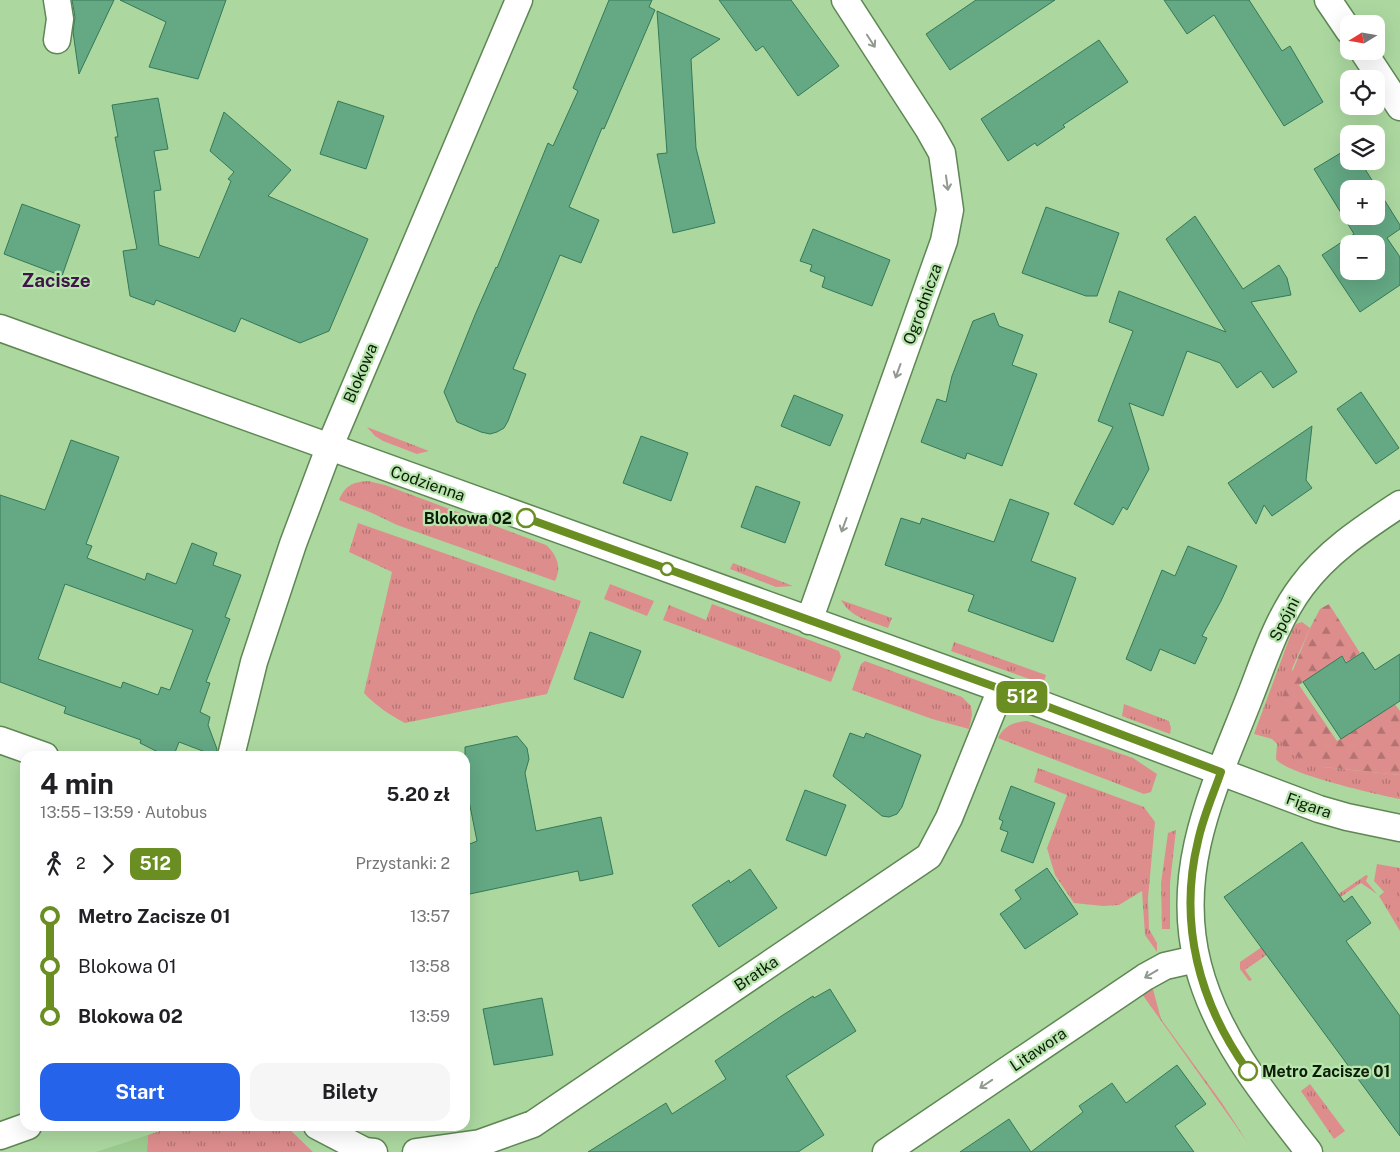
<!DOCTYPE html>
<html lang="pl">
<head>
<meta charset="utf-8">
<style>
  :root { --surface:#fff; --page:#f6f6f6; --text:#202124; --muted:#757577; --accent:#2563eb }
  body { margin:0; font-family:"Public Sans",sans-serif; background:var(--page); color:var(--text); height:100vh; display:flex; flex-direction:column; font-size:19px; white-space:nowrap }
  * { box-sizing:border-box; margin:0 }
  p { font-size:16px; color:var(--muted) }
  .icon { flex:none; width:28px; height:28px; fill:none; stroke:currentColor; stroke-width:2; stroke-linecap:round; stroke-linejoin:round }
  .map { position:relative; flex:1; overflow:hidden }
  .sheet { position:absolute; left:20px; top:751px; width:450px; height:380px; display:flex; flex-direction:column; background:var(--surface); border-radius:15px; box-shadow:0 5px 20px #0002 }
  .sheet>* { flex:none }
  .badge { padding:0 10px; border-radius:8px; font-size:18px; line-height:32px }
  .needle { width:32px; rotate:259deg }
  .tools { position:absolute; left:1340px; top:15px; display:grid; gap:10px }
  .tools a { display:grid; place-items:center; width:45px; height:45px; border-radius:10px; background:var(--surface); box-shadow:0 5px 20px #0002; font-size:25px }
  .map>.badge { position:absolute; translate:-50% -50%; box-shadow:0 0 0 2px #fff }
  .legs { display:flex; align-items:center; gap:8px; height:55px; padding:0 20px; font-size:16px }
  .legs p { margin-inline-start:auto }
  .overview { display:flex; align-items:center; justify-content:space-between; height:85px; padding:0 20px }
  h1 { font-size:28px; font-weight:700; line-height:38px }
  .primary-button { display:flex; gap:10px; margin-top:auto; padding:10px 20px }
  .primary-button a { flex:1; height:58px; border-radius:15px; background:var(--accent); color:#fff; font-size:20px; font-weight:700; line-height:58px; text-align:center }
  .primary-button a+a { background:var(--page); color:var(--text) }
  ul { padding:0 20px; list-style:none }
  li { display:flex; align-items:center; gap:18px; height:50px; font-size:19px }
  li i { display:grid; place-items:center; width:8px; height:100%; margin:0 6px; background:currentColor }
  li i::after { content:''; width:12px; height:12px; margin:-6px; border:4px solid; border-radius:50%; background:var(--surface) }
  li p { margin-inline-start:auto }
  li:first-child i { background:linear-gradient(#0000 50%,currentColor 0) }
  li:last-child i { background:linear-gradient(currentColor 50%,#0000 0) }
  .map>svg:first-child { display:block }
  .built { fill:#9ccc8f }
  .grass { fill:url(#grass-tufts) }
  .forest { fill:url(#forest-firs) }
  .building { fill:#64a884; stroke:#357957; fill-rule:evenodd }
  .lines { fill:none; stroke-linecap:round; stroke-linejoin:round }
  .street-casing { stroke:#5e8754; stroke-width:29 }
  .street { stroke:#fff; stroke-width:26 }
  .oneway { stroke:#929990 }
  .line-1-casing { stroke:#fff; stroke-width:11 }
  .line-1 { stroke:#6b8e23; stroke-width:8 }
  .stop-1-dot { fill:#fff; stroke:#6b8e23; stroke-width:2.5 }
  .labels { text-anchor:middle; stroke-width:4.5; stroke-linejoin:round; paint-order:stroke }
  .street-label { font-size:16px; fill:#0c1d08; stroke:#b8e5ad }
  .stop-label { font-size:16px; font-weight:bold; fill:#0c1d08; stroke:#b8e5ad; text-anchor:end }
  .quarter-label { font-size:19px; font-weight:bold; fill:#40164a; stroke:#b8e5ad }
</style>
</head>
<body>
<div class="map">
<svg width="1400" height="1152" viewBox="0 0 1400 1152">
  <defs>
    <pattern id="grass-tufts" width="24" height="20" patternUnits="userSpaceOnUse" patternTransform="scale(1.25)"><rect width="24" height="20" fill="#de8d8d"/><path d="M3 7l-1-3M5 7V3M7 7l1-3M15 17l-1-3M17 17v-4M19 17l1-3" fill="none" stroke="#b27371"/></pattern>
    <pattern id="forest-firs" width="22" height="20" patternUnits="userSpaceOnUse" patternTransform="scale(1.25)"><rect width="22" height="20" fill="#de8d8d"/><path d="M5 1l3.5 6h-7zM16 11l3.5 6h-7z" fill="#b27371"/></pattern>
  </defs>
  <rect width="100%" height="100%" fill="#acd8a0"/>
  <path class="built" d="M 148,1135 L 147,1152 L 96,1152 Z"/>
  <path class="grass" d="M 367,427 L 429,451 L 417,454 L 383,441 L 375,436 Z
    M 368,481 L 385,485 L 546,545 C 557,555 562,567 555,581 L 397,525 L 372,513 L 339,500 C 345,486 352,482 368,481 Z
    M 358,523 L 581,601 L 547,694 L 405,723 C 390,715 376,706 364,693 L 392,572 L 349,552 Z
    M 733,563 L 793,586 L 776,587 L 730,569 Z
    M 610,584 L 654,601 L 647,616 L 604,599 Z
    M 841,600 L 892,618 L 888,628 C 870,621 851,618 841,600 Z
    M 712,604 L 839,651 L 841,657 L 831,682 L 663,620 L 669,605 L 706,620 Z
    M 1302,622 L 1310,628 L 1292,669 L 1323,767 L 1400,775 L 1400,799 C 1379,795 1286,774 1276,759 L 1277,744 L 1272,739 L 1254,734 L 1292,631 L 1296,624 Z
    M 954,642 L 1046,675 L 1043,684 L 951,651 Z
    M 865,661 L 962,697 L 971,706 L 972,715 L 969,729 L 932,719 L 852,690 L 861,664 Z
    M 1124,704 L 1169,721 L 1171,728 L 1170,734 L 1122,716 Z
    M 1027,721 L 1133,758 L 1157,774 L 1151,792 L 1144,794 L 998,738 C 1004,726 1013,722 1027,721 Z
    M 1038,768 L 1144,807 L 1155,822 L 1148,898 L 1149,929 L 1157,943 L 1157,952 L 1145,935 L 1142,891 L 1119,905 L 1103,906 L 1074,903 L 1055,875 L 1047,848 L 1067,795 L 1034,782 Z
    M 1176,830 L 1170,883 L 1170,929 L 1162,929 L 1161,883 L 1168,833 Z
    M 1377,864 L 1400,868 L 1400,931 L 1379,896 L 1384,892 L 1374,881 Z
    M 1366,875 L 1368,876 L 1366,881 L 1377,894 L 1361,883 C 1320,909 1286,943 1245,970 L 1252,980 L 1249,981 L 1240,969 L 1240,962 Z
    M 1153,989 L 1161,1019 L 1222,1103 L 1248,1143 L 1142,994 Z
    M 1310,1084 L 1345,1131 L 1334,1139 L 1301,1091 Z
    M 175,1126 L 286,1126 L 313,1152 L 147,1152 L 148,1135 Z"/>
  <path class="forest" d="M 1329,604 L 1360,653 L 1347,662 L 1342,656 L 1299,685 L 1337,741 L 1394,703 L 1400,711 L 1400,775 L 1323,767 L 1286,752 L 1272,722 L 1310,628 L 1320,609 Z"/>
  <path class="building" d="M 72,0 L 114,0 L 79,74 L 73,32 L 75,17 Z
    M 120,0 L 226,0 L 198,79 L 149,67 L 166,22 Z
    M 609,0 L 652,0 L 649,7 L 655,10 L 604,129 L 602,128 L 569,207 L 599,220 L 581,263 L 560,255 L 513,369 L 526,374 L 508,421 L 504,428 L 497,432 L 490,434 L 481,432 L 457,422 L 444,392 L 475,315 L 496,267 L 497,268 L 548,143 L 553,146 L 578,91 L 573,88 Z
    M 719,0 L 791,0 L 839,66 L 798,96 L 763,46 L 756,51 Z
    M 976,0 L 1055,0 L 950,70 L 926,34 Z
    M 1164,0 L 1249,0 L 1282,51 L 1290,46 L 1323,102 L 1284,126 L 1214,15 L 1187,34 Z
    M 657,11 L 720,39 L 691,59 L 696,148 L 715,223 L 673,233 L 657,154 L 667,153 Z
    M 1099,40 L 1128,82 L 1063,125 L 1065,127 L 1037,146 L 1035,143 L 1008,161 L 981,119 Z
    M 158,98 L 168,149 L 154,151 L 161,190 L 154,191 L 159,245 L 199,258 L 231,181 L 228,179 L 234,172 L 210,151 L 224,112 L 291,170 L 268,196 L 368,239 L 329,331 L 300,343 L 241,318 L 235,332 L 156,300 L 154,305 L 130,296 L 123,251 L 137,249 L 115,137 L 118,137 L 112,105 Z
    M 338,101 L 384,116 L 366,169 L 320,154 Z
    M 1349,148 L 1349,161 L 1360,161 L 1400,225 L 1400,229 L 1387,238 L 1400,257 L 1400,285 L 1360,312 L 1322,255 L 1354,234 L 1314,169 ZM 1349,189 L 1376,189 L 1376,216 L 1349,216 ZM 1349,244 L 1376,244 L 1376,271 L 1349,271 Z
    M 22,204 L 80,225 L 62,276 L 4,254 Z
    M 1046,207 L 1119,233 L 1097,296 L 1086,296 L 1022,273 Z
    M 1195,216 L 1243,289 L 1279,265 L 1287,278 L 1291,295 L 1251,302 L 1297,372 L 1273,388 L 1261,371 L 1237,388 L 1220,363 L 1187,351 L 1163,416 L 1129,403 L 1149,469 L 1127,510 L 1123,507 L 1113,525 L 1074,504 L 1113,427 L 1098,421 L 1133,331 L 1109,322 L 1119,291 L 1226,332 L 1166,239 Z
    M 813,229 L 890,260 L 872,306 L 822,287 L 825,277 L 810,271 L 812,265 L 800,261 Z
    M 994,313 L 999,326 L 1023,335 L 1012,365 L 1037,374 L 1002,466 L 967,453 L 965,459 L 921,442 L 937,399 L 946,402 L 952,376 L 973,321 Z
    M 1361,392 L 1399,448 L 1376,464 L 1337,409 Z
    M 794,395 L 843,415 L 830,446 L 781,426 Z
    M 1312,426 L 1306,480 L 1312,488 L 1272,516 L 1264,505 L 1256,524 L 1228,483 Z
    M 641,436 L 688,453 L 671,501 L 623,483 Z
    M 71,440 L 119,457 L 86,544 L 92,546 L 87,558 L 145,580 L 147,573 L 176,584 L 192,543 L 217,553 L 213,565 L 241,575 L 225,617 L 230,619 L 206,682 L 210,683 L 200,712 L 210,717 L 208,725 L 217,749 L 216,756 L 179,742 L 174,755 L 165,752 L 162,754 L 140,743 L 141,740 L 64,713 L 66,707 L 0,682 L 0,495 L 45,510 ZM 65,584 L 193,630 L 170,690 L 161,687 L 158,695 L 123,682 L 121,688 L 38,659 Z
    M 756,486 L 800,502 L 785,543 L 741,527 Z
    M 1010,499 L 1049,513 L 1031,561 L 1076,578 L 1053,642 L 968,611 L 974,595 L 885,565 L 901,518 L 920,524 L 922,518 L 994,542 Z
    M 1188,546 L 1237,566 L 1221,601 L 1202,636 L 1207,638 L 1195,664 L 1160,649 L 1151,671 L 1126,659 L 1162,570 L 1175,576 Z
    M 590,632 L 641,651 L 623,698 L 574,679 Z
    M 1363,652 L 1375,670 L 1400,654 L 1400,701 L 1341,739 L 1303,682 L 1342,656 L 1346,663 Z
    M 850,733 L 864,738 L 866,733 L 921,755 L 902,807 L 897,814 L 889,817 L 882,816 L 833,776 Z
    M 517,736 L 527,748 L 529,759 L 525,773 L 536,831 L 601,817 L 613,874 L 580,881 L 578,871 L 465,895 L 465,846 L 477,841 L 468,796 L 465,796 L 465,747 Z
    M 1011,786 L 1055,803 L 1033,863 L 1001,851 L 1008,832 L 1000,829 L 1003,821 L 999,819 Z
    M 805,790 L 846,805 L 826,856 L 786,840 Z
    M 1302,842 L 1344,902 L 1352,896 L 1371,923 L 1346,941 L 1400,1016 L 1400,1136 L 1224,897 Z
    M 1047,868 L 1078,914 L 1025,949 L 1000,914 L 1021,899 L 1015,890 Z
    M 750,869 L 777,908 L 719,947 L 692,905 L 729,880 L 730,883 Z
    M 830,989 L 856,1031 L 786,1076 L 824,1135 L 798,1152 L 588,1152 L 666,1103 L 672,1114 L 726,1079 L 715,1061 L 783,1015 L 813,996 L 814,998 Z
    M 542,998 L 553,1055 L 494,1065 L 483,1009 Z
    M 1177,1065 L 1206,1104 L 1175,1126 L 1194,1152 L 960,1152 L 1009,1119 L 1031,1152 L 1083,1112 L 1079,1106 L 1112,1083 L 1126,1103 Z"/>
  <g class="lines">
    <defs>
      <path id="street" d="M 57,0 L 60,19 L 57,40
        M 1328,0 L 1349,31
        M 1363,51 L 1400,107
        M 0,328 L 1001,689 L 1319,809 L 1347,817 L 1400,828
        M 809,621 L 944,241 L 950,210 L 942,153 L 929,130 L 845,0
        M 0,740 L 45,756
        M 231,756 L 254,662 L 293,544 L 329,448 L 519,0
        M 317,1126 L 365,1151 L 374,1152
        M 0,1136 L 28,1126
        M 416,1152 L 480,1143 L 533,1124 L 929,856 L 949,818 L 1001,689
        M 886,1152 L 1145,977 L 1165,966 L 1196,959
        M 1309,1152 C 1264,1095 1216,1036 1198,965 C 1173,868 1215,786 1249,699 C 1264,661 1277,619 1302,586 C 1328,551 1364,528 1400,504"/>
    </defs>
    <use href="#street" class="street-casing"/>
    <use href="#street" class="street"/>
  </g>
  <defs><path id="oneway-shaft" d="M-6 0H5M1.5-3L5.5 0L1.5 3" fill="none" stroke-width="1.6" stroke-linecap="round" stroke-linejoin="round" transform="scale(1.25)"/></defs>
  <g class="oneway">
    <use href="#oneway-shaft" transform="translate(871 41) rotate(57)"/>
    <use href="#oneway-shaft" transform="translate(947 183) rotate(82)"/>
    <use href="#oneway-shaft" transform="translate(898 371) rotate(110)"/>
    <use href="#oneway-shaft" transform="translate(844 525) rotate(110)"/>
    <use href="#oneway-shaft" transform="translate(1151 974) rotate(149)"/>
    <use href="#oneway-shaft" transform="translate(986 1084) rotate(146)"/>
  </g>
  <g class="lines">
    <defs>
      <path id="line-1" d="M 526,518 L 1001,689 L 1221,772 C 1213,795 1203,817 1198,841 C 1178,923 1199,1003 1248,1071"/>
    </defs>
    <use href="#line-1" class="line-1-casing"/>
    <use href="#line-1" class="line-1"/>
  </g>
  <g class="stop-1-dot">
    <circle cx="526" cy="518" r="9"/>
    <circle cx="667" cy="569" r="6"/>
    <circle cx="1248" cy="1071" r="9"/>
  </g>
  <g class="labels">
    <g class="street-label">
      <text transform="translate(922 304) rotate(-70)" y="6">Ogrodnicza</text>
      <text transform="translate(360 373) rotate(-67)" y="6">Blokowa</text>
      <text transform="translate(428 483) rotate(19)" y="6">Codzienna</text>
      <text transform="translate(1284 619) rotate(-63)" y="6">Spójni</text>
      <text transform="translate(1309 805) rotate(19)" y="6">Figara</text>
      <text transform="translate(756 973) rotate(-34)" y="6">Bratka</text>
      <text transform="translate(1038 1049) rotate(-34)" y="6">Litawora</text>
    </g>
    <g class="stop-label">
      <text x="512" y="524">Blokowa 02</text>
      <text x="1262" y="1077" text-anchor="start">Metro Zacisze 01</text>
    </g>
    <g class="quarter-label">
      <text x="56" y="287">Zacisze</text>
    </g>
  </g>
</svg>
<div class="tools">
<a><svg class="needle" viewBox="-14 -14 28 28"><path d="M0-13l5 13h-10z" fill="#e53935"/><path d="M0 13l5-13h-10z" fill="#757577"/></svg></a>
<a><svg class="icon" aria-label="locate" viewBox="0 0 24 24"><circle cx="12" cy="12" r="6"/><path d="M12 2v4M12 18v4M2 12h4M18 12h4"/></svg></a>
<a><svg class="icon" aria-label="layers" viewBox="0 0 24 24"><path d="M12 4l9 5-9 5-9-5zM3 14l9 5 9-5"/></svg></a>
<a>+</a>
<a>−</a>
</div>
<b class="badge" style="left:1022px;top:697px;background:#6b8e23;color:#fff">512</b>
<section class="sheet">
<div class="overview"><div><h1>4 min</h1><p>13:55 – 13:59 · Autobus</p></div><b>5.20 zł</b></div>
<div class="legs"><svg class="icon" aria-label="walk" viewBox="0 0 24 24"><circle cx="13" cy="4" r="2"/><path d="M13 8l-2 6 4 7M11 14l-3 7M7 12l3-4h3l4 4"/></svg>2<svg class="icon" aria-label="forward" viewBox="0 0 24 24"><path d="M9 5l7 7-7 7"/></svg><b class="badge" style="background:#6b8e23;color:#fff">512</b><p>Przystanki: 2</p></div>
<ul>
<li><i style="color:#6b8e23"></i><b>Metro Zacisze 01</b><p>13:57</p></li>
<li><i style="color:#6b8e23"></i><span>Blokowa 01</span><p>13:58</p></li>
<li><i style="color:#6b8e23"></i><b>Blokowa 02</b><p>13:59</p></li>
</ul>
<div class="primary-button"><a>Start</a><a>Bilety</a></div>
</section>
</div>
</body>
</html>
